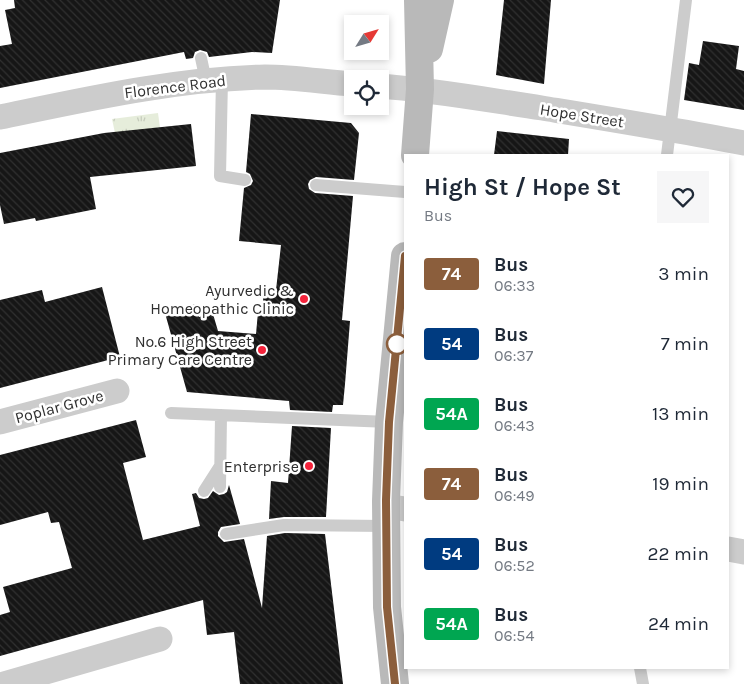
<!DOCTYPE html>
<html lang="en">
<head>
<meta charset="utf-8">
<style>
  :root { --surface:#fff; --page:#f6f6f7; --text:#1f2937; --muted:#747a83 }
  body { margin:0; font-family:Karla,sans-serif; background:var(--page); color:var(--text); height:100vh; display:flex; flex-direction:column; font-size:19px; white-space:nowrap }
  * { box-sizing:border-box; margin:0 }
  p { font-size:16px; color:var(--muted) }
  .icon { flex:none; width:28px; height:28px; fill:none; stroke:currentColor; stroke-width:2; stroke-linecap:round; stroke-linejoin:round }
  .map { position:relative; flex:1; overflow:hidden }
  .panel { position:absolute; left:404px; top:154px; width:325px; height:515px; display:flex; flex-direction:column; background:var(--surface); border-radius:0px; box-shadow:0 2px 8px #0003 }
  .panel>* { flex:none }
  .badge { padding:0 10px; border-radius:4px; font-size:18px; line-height:32px }
  .needle { width:32px; rotate:53deg }
  .buttons { position:absolute; left:344px; top:15px; display:grid; gap:10px }
  .buttons a { display:grid; place-items:center; width:45px; height:45px; border-radius:0px; background:var(--surface); box-shadow:0 2px 8px #0003; font-size:25px }
  .map>.badge { position:absolute; translate:-50% -50%; box-shadow:0 0 0 2px #fff }
  .round { display:grid; place-items:center; flex:none; width:52px; height:52px; border-radius:0px; background:var(--page) }
  .head { display:flex; align-items:center; justify-content:space-between; height:85px; padding:0 20px }
  h1 { font-size:24px; font-weight:700; line-height:38px }
  ul { padding:0; list-style:none }
  li { display:flex; align-items:center; gap:15px; height:70px; padding:0 20px }
  li div { flex:1 }
  li b { display:block; font-size:19px }
  li em { font-style:normal }
  li .badge { min-width:55px; font-weight:700; text-align:center }
  .map>svg:first-child { display:block }
  .grass { fill:url(#grass-tufts) }
  .building { fill:url(#building-back-hatch) }
  .lines { fill:none; stroke-linecap:round; stroke-linejoin:round }
  .lane { stroke:#ccc; stroke-width:12 }
  .street { stroke:#ccc; stroke-width:25 }
  .secondary { stroke:#b9b9b9; stroke-width:28 }
  .line-casing { stroke:#fff; stroke-width:11 }
  .line { stroke:#8b5e3c; stroke-width:8 }
  .poi-dot { fill:#f4233b; stroke:#fff; stroke-width:2 }
  .stop-dot { fill:#fff; stroke:#8b5e3c; stroke-width:2.5 }
  .labels { text-anchor:middle; stroke-width:5; stroke-linejoin:round; paint-order:stroke }
  .street-label { font-size:16px; fill:#2f2f2f; stroke:#fff }
  .poi-label { font-size:16px; fill:#2f2f2f; stroke:#fff; text-anchor:end }
</style>
</head>
<body>
<div class="map">
<svg width="744" height="684" viewBox="0 0 744 684">
  <defs>
    <pattern id="grass-tufts" width="24" height="20" patternUnits="userSpaceOnUse" patternTransform="scale(1.25)"><rect width="24" height="20" fill="#e6eddb"/><path d="M3 7l-1-3M5 7V3M7 7l1-3M15 17l-1-3M17 17v-4M19 17l1-3" fill="none" stroke="#c6ccbc"/></pattern>
    <pattern id="building-back-hatch" width="6" height="6" patternUnits="userSpaceOnUse" patternTransform="scale(1.25)"><rect width="6" height="6" fill="#161616"/><path d="M-1 5l2 2M0 0l6 6M5-1l2 2" fill="none" stroke="#303030"/></pattern>
  </defs>
  <rect width="100%" height="100%" fill="#fff"/>
  <path class="grass" d="M 158,113 L 160,128 L 115,133 L 112,119 Z"/>
  <path class="building" d="M 14,0 L 280,0 L 272,53 L 252,52 L 209,57 L 207,52 L 200,50 L 195,52 L 193,58 L 186,59 L 184,52 L 0,88 L 0,46 L 12,44 L 5,10 L 15,8 Z
    M 504,0 L 551,0 L 544,84 L 496,75 Z
    M 703,41 L 739,46 L 736,69 L 744,71 L 744,110 L 684,100 L 689,63 L 699,65 Z
    M 251,114 L 351,123 L 359,133 L 354,180 L 316,177 L 310,180 L 308,184 L 309,189 L 315,193 L 353,196 L 342,320 L 350,321 L 345,384 L 343,405 L 333,405 L 332,412 L 290,410 L 289,401 L 187,392 L 165,313 L 196,304 L 199,317 L 213,314 L 218,331 L 256,334 L 258,312 L 262,313 L 264,289 L 276,290 L 281,245 L 239,241 L 244,188 L 251,185 L 253,181 L 250,174 L 246,172 Z
    M 191,124 L 196,166 L 90,177 L 96,209 L 36,221 L 35,218 L 4,224 L 0,205 L 0,153 L 104,133 Z
    M 497,131 L 569,139 L 568,155 L 494,155 Z
    M 102,287 L 120,357 L 0,388 L 0,300 L 42,290 L 45,302 Z
    M 136,420 L 146,457 L 123,463 L 143,540 L 200,526 L 192,494 L 196,493 L 199,498 L 204,499 L 208,498 L 213,491 L 219,495 L 224,494 L 227,492 L 229,485 L 240,524 L 221,527 L 218,532 L 218,536 L 224,542 L 244,539 L 262,608 L 267,536 L 285,533 L 325,534 L 343,684 L 240,684 L 234,632 L 207,635 L 203,600 L 0,656 L 0,615 L 10,612 L 3,587 L 72,568 L 59,522 L 51,523 L 48,512 L 0,525 L 0,455 Z
    M 292,426 L 331,428 L 326,517 L 284,517 L 269,519 L 271,481 L 288,483 Z"/>
  <g class="lines">
    <path class="lane" d="M 201,58 L 206,81
      M 222,79 L 220,176 L 245,180
      M 667,155 L 686,0
      M 316,185 L 405,192
      M 171,413 L 389,422
      M 220,487 L 221,415
      M 204,491 L 220,466
      M 226,534 L 284,525 L 386,526
      M 640,668 L 643,684"/>
    <path class="street" d="M 380,86 C 434,90 488,100 542,108 C 609,119 677,130 744,143
      M 0,117 C 87,99 175,79 265,77 C 294,77 324,82 352,84
      M 0,422 L 117,391
      M 386,506 L 405,509
      M 728,549 L 744,552
      M 4,684 L 160,639"/>
    <path class="secondary" d="M 429,49 L 440,0
      M 415,155 L 420,89 L 418,0
      M 395,684 L 387,607 L 386,501 L 389,422 L 405,256"/>
  </g>
  <g class="lines">
    <defs>
      <path id="line" d="M 395,684 L 387,607 L 386,500 L 389,422 L 405,256"/>
    </defs>
    <use href="#line" class="line-casing"/>
    <use href="#line" class="line"/>
  </g>
  <g class="poi-dot">
    <circle cx="304" cy="299" r="5"/>
    <circle cx="262" cy="350" r="5"/>
    <circle cx="309" cy="466" r="5"/>
  </g>
  <circle class="stop-dot" cx="397" cy="344" r="10"/>
  <g class="labels">
    <g class="street-label">
      <text transform="translate(175 86) rotate(-7)" y="6">Florence Road</text>
      <text transform="translate(582 115) rotate(9)" y="6">Hope Street</text>
      <text transform="translate(59 406) rotate(-15)" y="6">Poplar Grove</text>
    </g>
    <g class="poi-label">
      <text x="294" y="296">Ayurvedic &amp;<tspan x="294" dy="18">Homeopathic Clinic</tspan></text>
      <text x="252" y="347">No.6 High Street<tspan x="252" dy="18">Primary Care Centre</tspan></text>
      <text x="299" y="472">Enterprise</text>
    </g>
  </g>
</svg>
<div class="buttons">
<a><svg class="needle" viewBox="-14 -14 28 28"><path d="M0-13l5 13h-10z" fill="#e53935"/><path d="M0 13l5-13h-10z" fill="#747a83"/></svg></a>
<a><svg class="icon" aria-label="locate" viewBox="0 0 24 24"><circle cx="12" cy="12" r="6"/><path d="M12 2v4M12 18v4M2 12h4M18 12h4"/></svg></a>
</div>
<section class="panel">
<div class="head"><div><h1>High St / Hope St</h1><p>Bus</p></div><a class="round"><svg class="icon" aria-label="heart" viewBox="0 0 24 24"><path d="M12 20l-8-8c-3-5 5-10 8-4 3-6 11-1 8 4z"/></svg></a></div>
<ul>
<li><span class="badge" style="background:#8b5e3c;color:#fff">74</span><div><b>Bus</b><p>06:33</p></div><em>3 min</em></li>
<li><span class="badge" style="background:#003b80;color:#fff">54</span><div><b>Bus</b><p>06:37</p></div><em>7 min</em></li>
<li><span class="badge" style="background:#00a651;color:#fff">54A</span><div><b>Bus</b><p>06:43</p></div><em>13 min</em></li>
<li><span class="badge" style="background:#8b5e3c;color:#fff">74</span><div><b>Bus</b><p>06:49</p></div><em>19 min</em></li>
<li><span class="badge" style="background:#003b80;color:#fff">54</span><div><b>Bus</b><p>06:52</p></div><em>22 min</em></li>
<li><span class="badge" style="background:#00a651;color:#fff">54A</span><div><b>Bus</b><p>06:54</p></div><em>24 min</em></li>
</ul>
</section>
</div>
</body>
</html>
